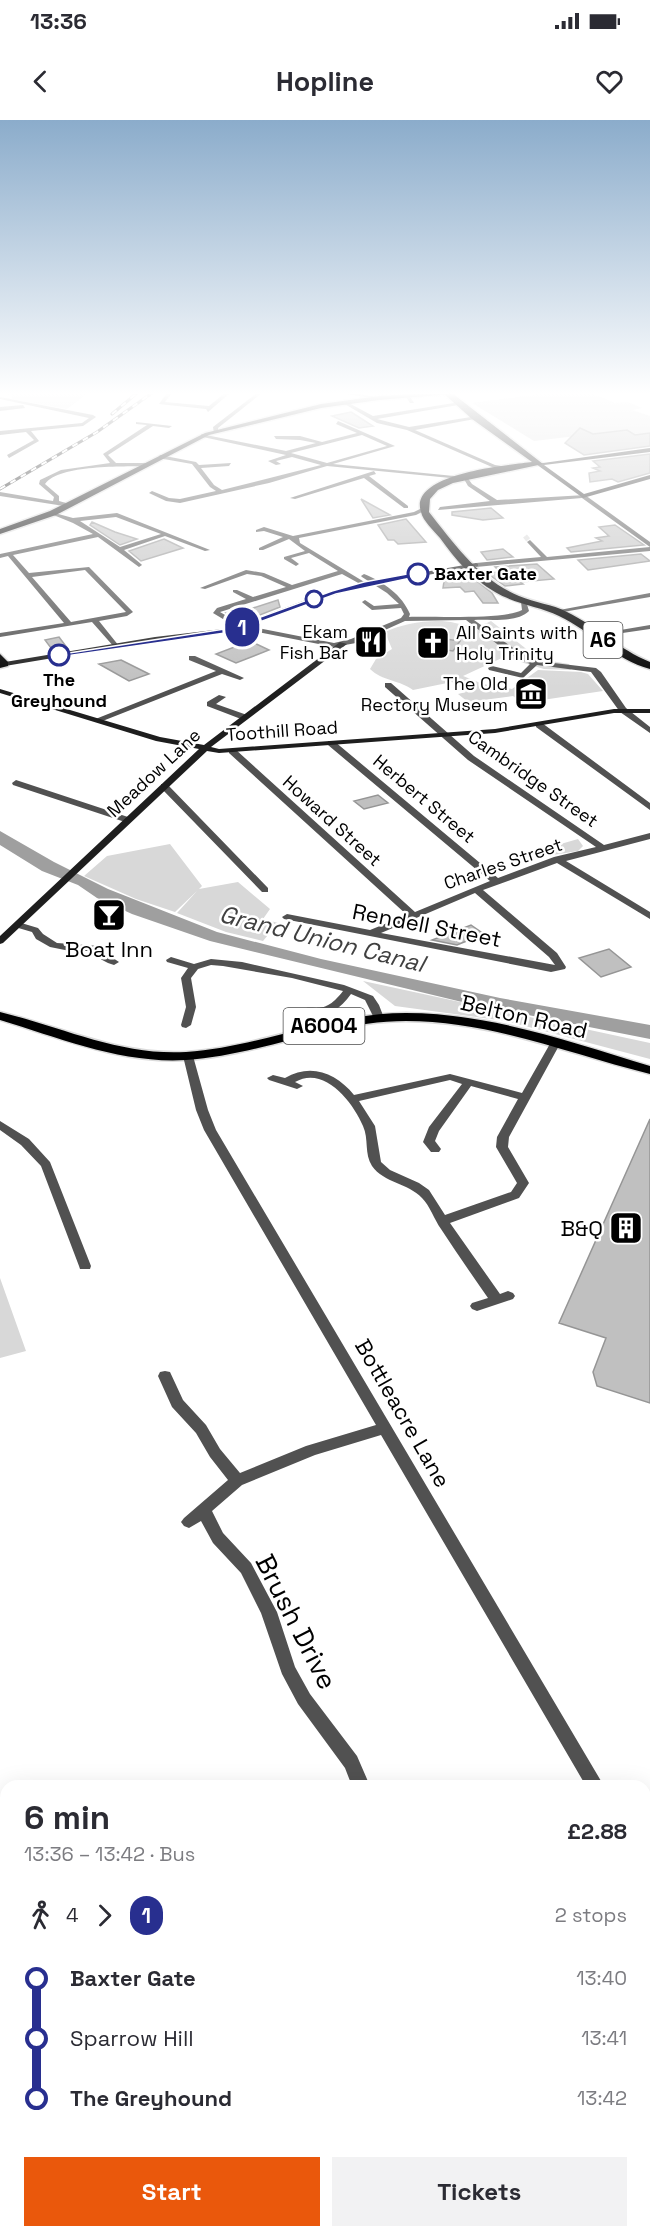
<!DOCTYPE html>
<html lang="en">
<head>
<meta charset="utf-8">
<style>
  :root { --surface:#fff; --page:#f2f2f3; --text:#2b2b33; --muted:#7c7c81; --accent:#ea580c }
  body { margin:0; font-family:"Space Grotesk",sans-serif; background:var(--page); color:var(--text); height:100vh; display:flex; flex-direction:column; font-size:22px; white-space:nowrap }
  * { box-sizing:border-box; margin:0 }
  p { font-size:20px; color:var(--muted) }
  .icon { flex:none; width:33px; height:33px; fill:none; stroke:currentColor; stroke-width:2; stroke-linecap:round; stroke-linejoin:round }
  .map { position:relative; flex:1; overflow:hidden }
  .details { position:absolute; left:0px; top:1660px; width:651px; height:458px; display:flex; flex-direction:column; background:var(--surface); border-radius:18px 18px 0 0; box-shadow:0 6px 24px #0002 }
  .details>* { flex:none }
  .badge { padding:0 12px; border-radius:20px; font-size:21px; line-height:39px }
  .map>.badge { position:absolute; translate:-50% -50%; box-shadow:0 0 0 3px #fff }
  .legs { display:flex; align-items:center; gap:9px; height:66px; padding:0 24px; font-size:20px }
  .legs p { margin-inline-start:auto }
  .head { display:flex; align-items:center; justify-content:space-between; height:102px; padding:0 24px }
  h1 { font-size:33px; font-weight:700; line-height:45px }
  .primary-button { display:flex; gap:12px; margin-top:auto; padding:12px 24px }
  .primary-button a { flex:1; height:69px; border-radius:0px; background:var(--accent); color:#fff; font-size:24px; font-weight:700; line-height:69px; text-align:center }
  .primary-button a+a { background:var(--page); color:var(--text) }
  ul { padding:0 24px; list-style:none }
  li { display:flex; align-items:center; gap:21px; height:60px; font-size:22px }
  li i { display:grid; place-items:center; width:9px; height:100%; margin:0 8px; background:currentColor }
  li i::after { content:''; width:15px; height:15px; margin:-8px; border:4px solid; border-radius:50%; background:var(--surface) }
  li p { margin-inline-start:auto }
  li:first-child i { background:linear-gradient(#0000 50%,currentColor 0) }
  li:last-child i { background:linear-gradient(currentColor 50%,#0000 0) }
  .status { display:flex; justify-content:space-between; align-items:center; height:42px; padding:0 30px; background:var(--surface); direction:ltr }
  .status svg { height:16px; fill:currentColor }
  header { display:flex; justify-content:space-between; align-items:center; height:78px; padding:0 24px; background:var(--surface); font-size:27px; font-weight:700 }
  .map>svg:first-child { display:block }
  .green { fill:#d8d8d8 }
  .water { fill:#9f9f9f }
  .building { fill:#c0c0c0; stroke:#959595; stroke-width:1.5 }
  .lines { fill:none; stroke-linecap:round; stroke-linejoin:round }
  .street-tunnel { stroke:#d9d9d9; stroke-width:5; stroke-dasharray:5 3; stroke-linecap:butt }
  .primary-casing { stroke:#dbdbdb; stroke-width:3 }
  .highway-casing { stroke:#dbdbdb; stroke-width:3 }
  .street { fill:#515151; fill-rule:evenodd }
  .secondary { fill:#1e1e1e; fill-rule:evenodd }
  .primary { fill:#000; fill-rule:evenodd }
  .highway { fill:#000; fill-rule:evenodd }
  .rail-casing { stroke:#000; stroke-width:3 }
  .rail { stroke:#fff; stroke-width:2; stroke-dasharray:6; stroke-linecap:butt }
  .line-1 { fill:#282f8f; stroke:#fff; stroke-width:1.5 }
  .stop-1-dot { fill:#fff; stroke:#282f8f; stroke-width:3 }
  .labels { text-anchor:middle; stroke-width:5; stroke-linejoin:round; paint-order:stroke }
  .far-stop-label { font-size:18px; font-weight:bold; fill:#000; stroke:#fff; text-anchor:start }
  .far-poi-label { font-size:18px; fill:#000; stroke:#fff; text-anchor:end }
  .far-street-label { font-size:18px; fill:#000; stroke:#fff }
  .shield { fill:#fff; stroke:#4c4c4c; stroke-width:1.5 }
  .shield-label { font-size:21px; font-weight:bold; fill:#000 }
  .street-label { font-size:22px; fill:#000; stroke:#fff }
  .poi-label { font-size:22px; fill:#000; stroke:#fff }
  .water-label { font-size:24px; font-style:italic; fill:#404040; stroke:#fff }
  .near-street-label { font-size:27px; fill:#000; stroke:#fff }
</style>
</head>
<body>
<div class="status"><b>13:36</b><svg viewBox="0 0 49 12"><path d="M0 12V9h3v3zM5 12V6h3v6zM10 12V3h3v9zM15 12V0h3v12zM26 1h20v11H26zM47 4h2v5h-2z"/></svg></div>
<header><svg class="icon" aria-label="back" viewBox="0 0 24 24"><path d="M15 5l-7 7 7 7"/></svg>Hopline<svg class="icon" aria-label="heart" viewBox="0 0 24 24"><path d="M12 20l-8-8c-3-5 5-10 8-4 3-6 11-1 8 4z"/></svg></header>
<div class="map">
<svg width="650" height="2117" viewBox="0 0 650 2117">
  <rect width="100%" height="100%" fill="#fff"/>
  <path class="green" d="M 8,273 L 88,273 L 67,289 L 12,279 L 12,276 L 5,275 Z
    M 548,273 L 592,273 L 615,283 L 628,282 L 642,288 L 632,290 L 650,296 L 650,313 L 635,315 L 627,310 L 534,321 L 472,283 Z
    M 491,501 L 539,539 L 569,544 L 571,550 L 544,549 L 504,537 L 463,556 L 483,564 L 512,569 L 538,550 L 581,552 L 588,554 L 603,571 L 522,583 L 513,576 L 468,582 L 458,574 L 466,572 L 452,562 L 413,570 C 400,560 382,561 370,549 L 376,539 L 392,529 L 385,512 C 403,503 436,498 455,503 C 468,506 478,508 491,501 Z
    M 578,719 L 583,726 L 578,731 L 540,737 L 533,732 Z
    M 170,724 L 202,766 L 199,769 L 238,762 L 270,789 L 263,799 L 278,803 L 263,821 L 226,812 L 177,793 L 197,771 L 175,792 L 136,779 L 84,756 L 107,736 Z
    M 363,861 L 650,923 L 650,939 L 506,901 L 395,886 Z
    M 0,1158 L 26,1231 L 0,1238 Z"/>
  <path class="water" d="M 0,711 L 54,742 L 108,769 L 217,812 L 321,839 L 500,878 L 650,905 L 650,919 L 462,882 L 210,821 L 132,794 L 97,778 L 78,765 L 42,751 L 0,725 Z"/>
  <path class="building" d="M 351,292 L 373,306 L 359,308 L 332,296 Z
    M 580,308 L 593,314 L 627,310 L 635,315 L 650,313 L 650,326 L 584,335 L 565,323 Z
    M 650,334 L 650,353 L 618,362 L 612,359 L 590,362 L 589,353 L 600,351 L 593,348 L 600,347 L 593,341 Z
    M 361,379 L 390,395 L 373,398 Z
    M 491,388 L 503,398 L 483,400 L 452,395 L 452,392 Z
    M 406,399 L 426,422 L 398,424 L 394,420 L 388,420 L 378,405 Z
    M 92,402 L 115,412 L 137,419 L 120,425 L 90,405 Z
    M 615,405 L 644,425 L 571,432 L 567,428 L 602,421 L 596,418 L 609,416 L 599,407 Z
    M 164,419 L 183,428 L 141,441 L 129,431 Z
    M 503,429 L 513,437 L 487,440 L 481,432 Z
    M 641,434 L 650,441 L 588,450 L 578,440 Z
    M 537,444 L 554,459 L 520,462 L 523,464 L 505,466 L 487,453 L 500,452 L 495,447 Z
    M 465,452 L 492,473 L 498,483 L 483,483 L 474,471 L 465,472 L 460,467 L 443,468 L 445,455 Z
    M 278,480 L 280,487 L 242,502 L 226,493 L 239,488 L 244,491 Z
    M 59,517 L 68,529 L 54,532 L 45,520 Z
    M 431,517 L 460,521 L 453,531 L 424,527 Z
    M 250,521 L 269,530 L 236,543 L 216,534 Z
    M 121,540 L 149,554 L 129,561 L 99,544 Z
    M 378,675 L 388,683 L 364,689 L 354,681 Z
    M 471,805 L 484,814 L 457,825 L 432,820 Z
    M 609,829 L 631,847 L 601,857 L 579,838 Z
    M 650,999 L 650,1283 L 597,1266 L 593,1252 L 606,1218 L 559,1203 Z"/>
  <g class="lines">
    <path class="street-tunnel" d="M 525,416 L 530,422"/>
    <defs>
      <path id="primary" d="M 432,273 L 451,274 L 379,280 L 321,288 L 209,315 L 56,395 L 0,414 L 0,409 L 50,391 L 205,313 L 321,284 L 379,276 Z
        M 0,534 L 8,542 L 8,546 L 0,548 Z
        M 0,892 C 62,907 121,936 186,932 C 261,927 330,893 406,893 C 489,893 571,922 650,946 L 650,954 C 569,934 491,901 406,901 C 331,901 261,935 186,940 C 122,944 60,918 0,900 Z"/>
      <path id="highway" d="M 443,273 L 452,273 L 543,344 L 453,363 L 438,370 L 430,379 L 429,392 C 455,425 479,459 519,476 C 535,483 552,484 567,492 C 596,506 620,530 650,542 L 650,549 C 615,540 591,511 559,496 C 539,486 515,484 495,472 C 472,459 455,439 440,418 C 434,411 423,401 421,392 C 408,353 509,345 532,342 L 472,299 Z"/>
    </defs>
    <use href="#primary" class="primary-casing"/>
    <use href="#highway" class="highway-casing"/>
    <path class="street" d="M 167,273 L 172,273 L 165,282 L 209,286 L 225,273 L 230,273 L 208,292 L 206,289 L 159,284 Z
      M 257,273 L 262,273 L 218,308 L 218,313 L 214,313 L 213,307 Z
      M 340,273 L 354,273 L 381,278 L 379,279 Z
      M 405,275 L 409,275 L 414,283 L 410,283 Z
      M 0,277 L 93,295 L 96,297 L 83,306 L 31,311 L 39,321 L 9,338 L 7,335 L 34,320 L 26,312 L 0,315 L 0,311 L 82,303 L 89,298 L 0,279 Z
      M 345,281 L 373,296 L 460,282 L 458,285 L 377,299 L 409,307 L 477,296 L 475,299 L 415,310 L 495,345 L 511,348 L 508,350 L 492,347 L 407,310 L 377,303 L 343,283 Z
      M 23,285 L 25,288 L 0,291 L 0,287 Z
      M 338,301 L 395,326 L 333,344 L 464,357 L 461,359 L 327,346 L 269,363 L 180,383 L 166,381 L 149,373 L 152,371 L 169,378 L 180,379 L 216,371 L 210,367 L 192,344 L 158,338 L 160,335 L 196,342 L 199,345 L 231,343 L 229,346 L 201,348 L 214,365 L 222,370 L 321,345 L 292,337 L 276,341 L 281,344 L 276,345 L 268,341 L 286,335 L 203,317 L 201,314 L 286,331 L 316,323 L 300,320 L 276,319 L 274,316 L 300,316 L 322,322 L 357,313 L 336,304 ZM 362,315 L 387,326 L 327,343 L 291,333 Z
      M 136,302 L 172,306 L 169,308 L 153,306 L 108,335 L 116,343 L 146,343 L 148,346 C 124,347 59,344 45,364 L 59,376 L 59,381 L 66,383 L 64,386 L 0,376 L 0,372 L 53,381 L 54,377 L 39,364 L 40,360 L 61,350 L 110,343 L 103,334 L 147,305 L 136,304 Z
      M 374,351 L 376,354 L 369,356 L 408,386 L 408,388 L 404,388 L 364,358 L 295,379 L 290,378 Z
      M 467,357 L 472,364 L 497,380 L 585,375 L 650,422 L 650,427 L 582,378 L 438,390 L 440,387 L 490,381 L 468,366 L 464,359 Z
      M 424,387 L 426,390 L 416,395 L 299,418 L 300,423 L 366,463 L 366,465 L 362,465 L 342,454 L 220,492 L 242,505 L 334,523 L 351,519 L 401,498 L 404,494 L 401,488 L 372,490 L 363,483 L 362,482 L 365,480 L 374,486 L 399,484 L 387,473 L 362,457 L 361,456 L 364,454 C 384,462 402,475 410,494 L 409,497 C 433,496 504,500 522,490 L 521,482 L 526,481 L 529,491 C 517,503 491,499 474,500 L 516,530 L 537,541 L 596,548 L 601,552 L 626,588 L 650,607 L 650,613 L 620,592 L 591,552 L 537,545 L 523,558 L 489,550 L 488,548 L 492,546 L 521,553 L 530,544 L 510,534 L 466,500 L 405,501 L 356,523 L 334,527 L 238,508 L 213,493 L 217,488 L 246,479 L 233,472 L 233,470 L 237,470 L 253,477 L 286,467 L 261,456 L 247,454 L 205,469 L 200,468 L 246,450 L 264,453 L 292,465 L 338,451 L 309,433 L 291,438 L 299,444 L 296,446 L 284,439 L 284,437 L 305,431 L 289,419 L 263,430 L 259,430 L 259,428 L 283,417 L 264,411 L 256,412 L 256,410 L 264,407 L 293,416 L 414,392 Z
      M 51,392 L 73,398 L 117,393 L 210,430 L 205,431 L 165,416 L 124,430 L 141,444 L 142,445 L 139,447 L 98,417 L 13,435 L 29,453 L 89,447 L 133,492 L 127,496 L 99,501 L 119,526 L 115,528 L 92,502 L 0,517 L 0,513 L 64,503 L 8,436 L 0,438 L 0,434 L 93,414 L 73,403 L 51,394 ZM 116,397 L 161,414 L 120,427 L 80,401 ZM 85,450 L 126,492 L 71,502 L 32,457 Z
      M 530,420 L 547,437 L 650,427 L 650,431 L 476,447 L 473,445 L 476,443 L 541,437 L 527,422 Z
      M 650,473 L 650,477 L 557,493 L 554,491 Z
      M 650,505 L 650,509 L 595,517 L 591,515 Z
      M 189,536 L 195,536 L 244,558 L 240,560 L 222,554 L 100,602 L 93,600 L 216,551 L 189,540 Z
      M 385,563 L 391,563 L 474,636 L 604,725 L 650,713 L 650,719 L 566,741 L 650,792 L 650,799 L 557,743 L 483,770 L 557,833 L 566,847 L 565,849 L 551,852 L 284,799 L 282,797 L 287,794 L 370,810 L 407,795 L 229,633 L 229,629 L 235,629 L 415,792 L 490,761 L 328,625 L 328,621 L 334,621 L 498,758 L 554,737 L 596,727 L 468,640 L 385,567 ZM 475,773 L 549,837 L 555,845 L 381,813 Z
      M 219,575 L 226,577 L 216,584 L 247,595 L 247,599 L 241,599 L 207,586 L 207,582 Z
      M 536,603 L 542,603 L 650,683 L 650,690 L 536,607 Z
      M 16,660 L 131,698 L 132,700 L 125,702 L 13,665 L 12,663 Z
      M 161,664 L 167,664 L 268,768 L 268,772 L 262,772 L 161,668 Z
      M 18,802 L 38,808 L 43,814 L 57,823 L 99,826 L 104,832 L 119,842 L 114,845 C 106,843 98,838 92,831 L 70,831 L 50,827 L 36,819 L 32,812 L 15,807 L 15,803 Z
      M 171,837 L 194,844 L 211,839 L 242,842 L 344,865 L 373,876 L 379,885 L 384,898 L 379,901 L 375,900 L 365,880 L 351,874 C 337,894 322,899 297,894 L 296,892 C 312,880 321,900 343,871 L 292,858 L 223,846 L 211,845 L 198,849 L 191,858 L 196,887 L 191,905 L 186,908 L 182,907 L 181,905 L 186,887 L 181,858 L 188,848 L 167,842 L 166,840 Z
      M 556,919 L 561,922 L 509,1017 L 508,1027 L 529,1063 L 519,1078 L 450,1103 L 500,1174 L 508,1171 L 513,1173 L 515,1176 L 513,1179 L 477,1191 L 472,1189 L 470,1186 L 472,1183 L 488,1178 C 472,1155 456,1132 441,1109 C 434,1099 430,1086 422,1078 C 408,1063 384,1063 372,1046 C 364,1034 369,1019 363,1006 C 353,982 324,945 295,962 L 303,966 L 297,969 L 269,960 L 267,958 L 273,955 L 285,958 C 311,943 336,953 354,975 L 450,954 L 522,973 L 551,922 ZM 450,960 L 462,964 L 429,1007 L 423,1022 L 431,1032 L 439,1032 L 441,1029 L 435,1021 L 439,1011 L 471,966 L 518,979 L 497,1017 L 496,1027 L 517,1063 L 511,1072 L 445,1095 L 429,1070 L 419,1063 L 390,1050 L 381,1042 L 375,1006 L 359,981 Z
      M 188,933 L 193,936 L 208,990 L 216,1010 L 604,1666 L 586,1666 L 381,1315 L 315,1335 L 242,1365 L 212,1391 L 223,1413 L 251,1443 L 277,1492 L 295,1547 L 310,1574 L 357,1636 L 370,1666 L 352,1666 L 345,1648 L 298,1584 L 282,1554 L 261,1493 L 241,1453 L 213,1423 L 201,1401 L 189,1408 L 184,1406 L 181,1402 L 184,1398 L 228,1360 L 210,1337 L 196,1313 L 172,1287 L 158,1256 L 160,1252 L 165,1251 L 170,1252 L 183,1280 L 206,1305 L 220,1329 L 240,1353 L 306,1326 L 376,1305 L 204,1010 L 196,990 L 183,936 Z
      M 0,1001 L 29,1019 L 50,1042 L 91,1146 L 90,1149 L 80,1149 L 79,1146 L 41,1046 L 21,1025 L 0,1010 Z
      M 645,1736 L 650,1738 L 650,1761 L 645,1759 Z"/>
    <path class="secondary" d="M 650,328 L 650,332 L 544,345 L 584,374 L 650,355 L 650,359 L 583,378 L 536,344 Z
      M 476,443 L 478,444 L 478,446 L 365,466 L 307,483 L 232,512 L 155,521 L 5,546 L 1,544 L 5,542 L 155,517 L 231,508 L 303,481 L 362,463 Z
      M 340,522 L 347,524 L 211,627 L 219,629 L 495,609 L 614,589 L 650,589 L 650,593 L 614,593 L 495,613 L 219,633 L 207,631 L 3,823 L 0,824 L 0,816 L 199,629 L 156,621 L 0,573 L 0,569 L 160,617 L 204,625 Z"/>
    <use href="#primary" class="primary"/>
    <use href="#highway" class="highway"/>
    <defs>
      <path id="rail" d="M 112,294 L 137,273
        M 0,369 L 97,312 L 152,273"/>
    </defs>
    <use href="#rail" class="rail-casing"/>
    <use href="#rail" class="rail"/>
  </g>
  <linearGradient id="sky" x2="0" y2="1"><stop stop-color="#8baccb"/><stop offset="0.48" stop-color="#fff"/><stop offset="1" stop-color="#fff" stop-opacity="0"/></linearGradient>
  <rect width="650" height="569" fill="url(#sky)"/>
  <path class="line-1" d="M 418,452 L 420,456 L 336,474 L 232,512 L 59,537 L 56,535 L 231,508 L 332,471 L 364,462 Z"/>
  <defs>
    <symbol id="restaurant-square" viewBox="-11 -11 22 22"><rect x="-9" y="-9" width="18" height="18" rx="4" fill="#000" stroke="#fff"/><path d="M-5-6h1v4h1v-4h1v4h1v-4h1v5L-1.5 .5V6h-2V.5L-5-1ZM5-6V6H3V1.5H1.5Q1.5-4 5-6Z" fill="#fff"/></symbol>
    <symbol id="church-square" viewBox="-11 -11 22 22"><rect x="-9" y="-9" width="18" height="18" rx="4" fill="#000" stroke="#fff"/><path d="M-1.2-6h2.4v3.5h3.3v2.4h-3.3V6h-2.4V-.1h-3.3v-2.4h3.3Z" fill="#fff"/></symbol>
    <symbol id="museum-square" viewBox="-11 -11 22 22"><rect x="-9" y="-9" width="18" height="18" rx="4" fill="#000" stroke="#fff"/><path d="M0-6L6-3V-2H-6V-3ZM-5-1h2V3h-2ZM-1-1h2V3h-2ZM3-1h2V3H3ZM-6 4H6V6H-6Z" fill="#fff"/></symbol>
    <symbol id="bar-square" viewBox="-11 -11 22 22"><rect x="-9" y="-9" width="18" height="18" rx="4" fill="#000" stroke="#fff"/><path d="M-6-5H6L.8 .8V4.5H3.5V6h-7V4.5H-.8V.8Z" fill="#fff"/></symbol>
    <symbol id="building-square" viewBox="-11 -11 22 22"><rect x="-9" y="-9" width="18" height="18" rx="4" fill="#000" stroke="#fff"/><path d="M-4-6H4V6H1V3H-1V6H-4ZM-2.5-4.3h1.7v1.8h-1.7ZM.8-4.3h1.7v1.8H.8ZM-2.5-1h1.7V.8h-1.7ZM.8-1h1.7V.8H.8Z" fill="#fff"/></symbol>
  </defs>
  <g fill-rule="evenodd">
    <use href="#restaurant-square" x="352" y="503" width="38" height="38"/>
    <use href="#church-square" x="414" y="504" width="38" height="38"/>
    <use href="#museum-square" x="512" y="555" width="38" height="38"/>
    <use href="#bar-square" x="90" y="776" width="38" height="38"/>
    <use href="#building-square" x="607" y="1089" width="38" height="38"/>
  </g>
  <g class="stop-1-dot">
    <circle cx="418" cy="454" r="10"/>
    <circle cx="314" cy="479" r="8"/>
    <circle cx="59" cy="535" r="10"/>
  </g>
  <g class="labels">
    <g class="far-stop-label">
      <text x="434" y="460">Baxter Gate</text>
      <text x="59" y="566" text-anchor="middle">The<tspan x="59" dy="21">Greyhound</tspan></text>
    </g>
    <g class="far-poi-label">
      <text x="348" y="518">Ekam<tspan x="348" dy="21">Fish Bar</tspan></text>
      <text x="456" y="519" text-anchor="start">All Saints with<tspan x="456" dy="21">Holy Trinity</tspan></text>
      <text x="508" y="570">The Old<tspan x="508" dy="21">Rectory Museum</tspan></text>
    </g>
    <g class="far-street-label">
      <text transform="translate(282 611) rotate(-4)" y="6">Toothill Road</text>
      <text transform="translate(154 653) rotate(-43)" y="6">Meadow Lane</text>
      <text transform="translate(533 659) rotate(35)" y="6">Cambridge Street</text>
      <text transform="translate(424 679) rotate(40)" y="6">Herbert Street</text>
      <text transform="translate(332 701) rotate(42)" y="6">Howard Street</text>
      <text transform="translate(503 744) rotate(-19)" y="6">Charles Street</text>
    </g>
    <g class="shield">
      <rect x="583.5" y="502" width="39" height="36" rx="4.5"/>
      <rect x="283.5" y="888" width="81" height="36" rx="4.5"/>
    </g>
    <g class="shield-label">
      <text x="603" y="527">A6</text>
      <text x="324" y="913">A6004</text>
    </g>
    <g class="street-label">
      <text transform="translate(427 805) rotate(11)" y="8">Rendell Street</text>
      <text transform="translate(524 896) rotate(13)" y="8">Belton Road</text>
      <text transform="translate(403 1293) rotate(60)" y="8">Bottleacre Lane</text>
    </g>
    <g class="poi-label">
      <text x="109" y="837">Boat Inn</text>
      <text x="603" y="1116" text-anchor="end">B&amp;Q</text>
    </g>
    <g class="water-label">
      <text transform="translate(322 819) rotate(14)" y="8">Grand Union Canal</text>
    </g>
    <g class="near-street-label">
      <text transform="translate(296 1502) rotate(63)" y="9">Brush Drive</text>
    </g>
  </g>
</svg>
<b class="badge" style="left:242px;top:507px;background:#282f8f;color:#fff">1</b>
<section class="details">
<div class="head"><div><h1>6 min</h1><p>13:36 – 13:42 · Bus</p></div><b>£2.88</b></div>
<div class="legs"><svg class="icon" aria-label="walk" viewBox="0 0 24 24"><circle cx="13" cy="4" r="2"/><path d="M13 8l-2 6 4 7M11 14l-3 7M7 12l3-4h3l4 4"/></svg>4<svg class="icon" aria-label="forward" viewBox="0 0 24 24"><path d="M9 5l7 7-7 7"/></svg><b class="badge" style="background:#282f8f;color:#fff">1</b><p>2 stops</p></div>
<ul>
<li><i style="color:#282f8f"></i><b>Baxter Gate</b><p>13:40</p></li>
<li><i style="color:#282f8f"></i><span>Sparrow Hill</span><p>13:41</p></li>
<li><i style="color:#282f8f"></i><b>The Greyhound</b><p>13:42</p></li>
</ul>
<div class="primary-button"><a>Start</a><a>Tickets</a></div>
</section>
</div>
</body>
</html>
